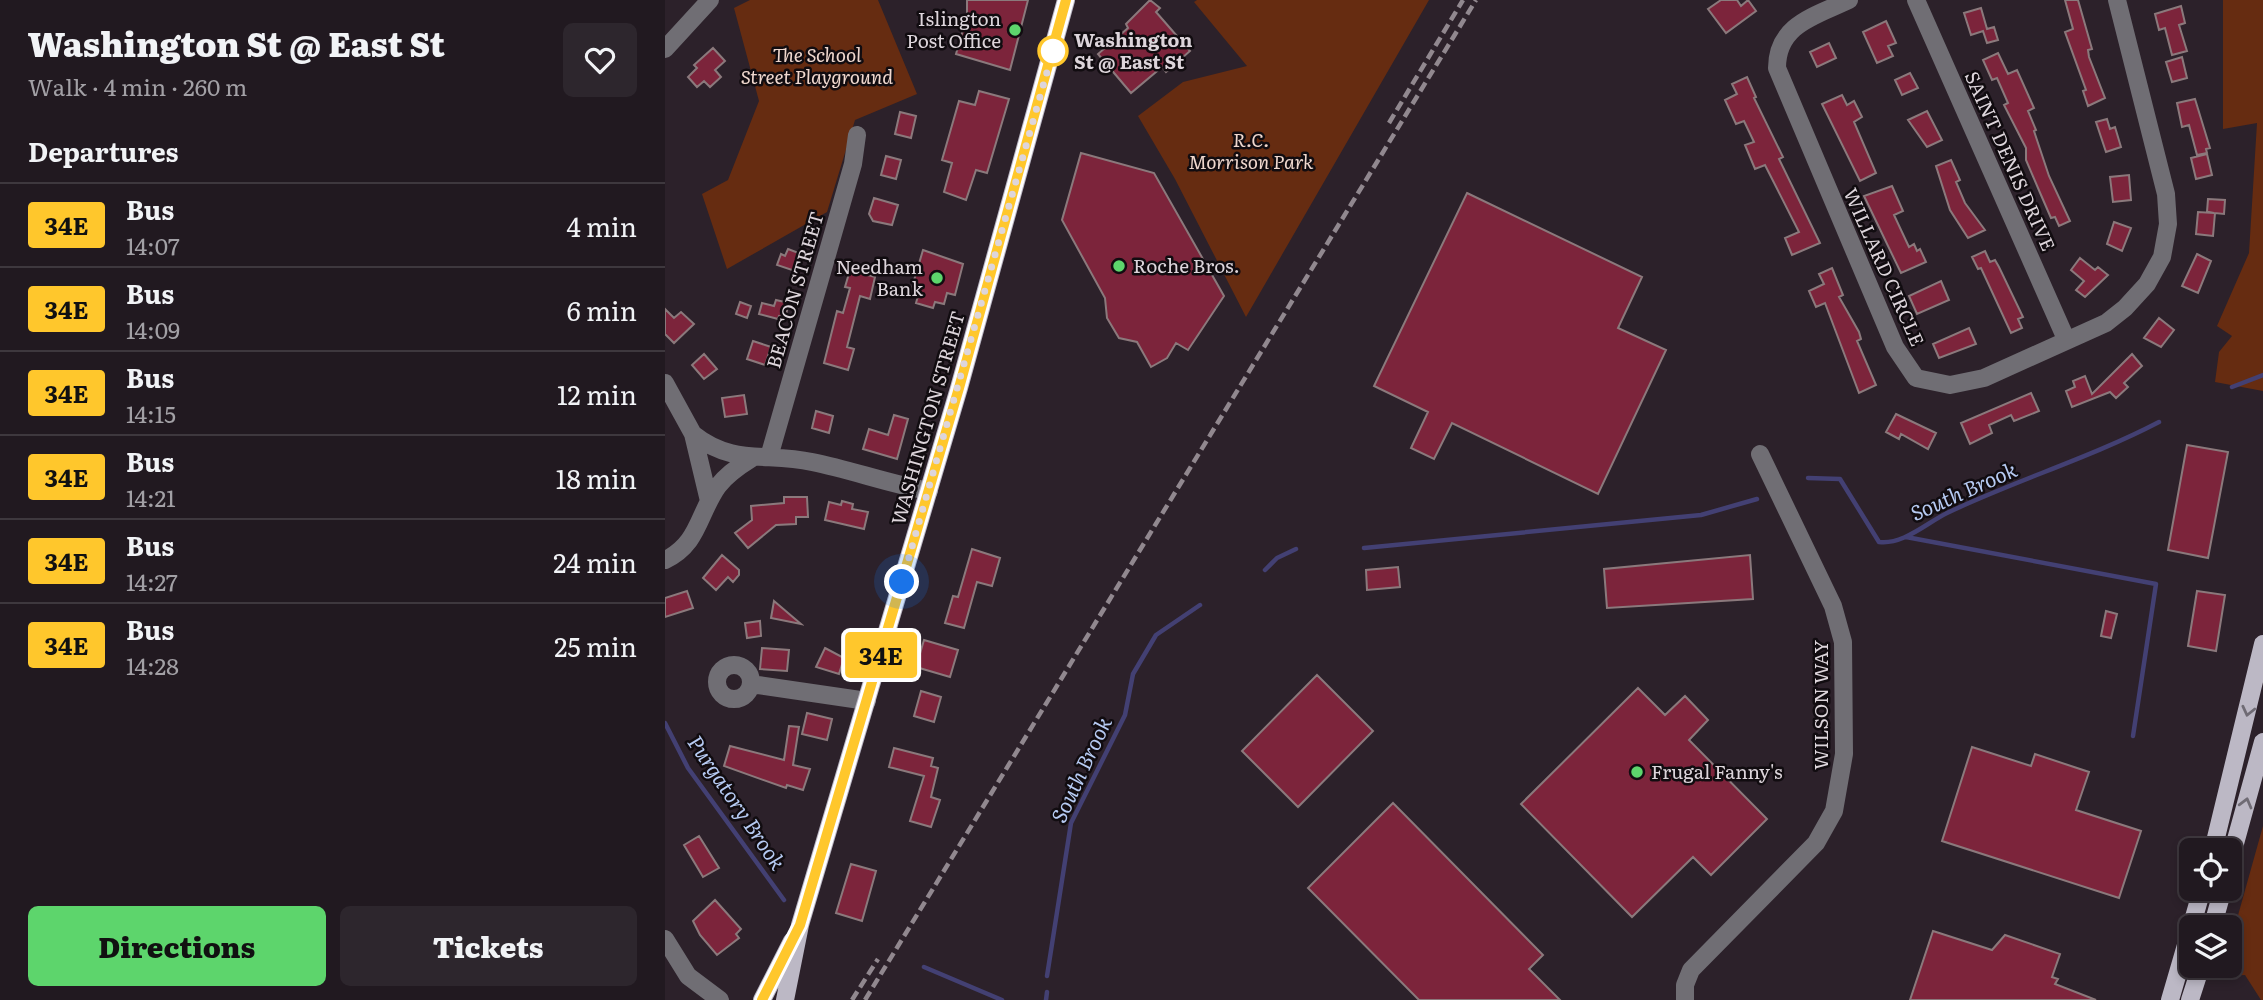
<!DOCTYPE html>
<html lang="en">
<head>
<meta charset="utf-8">
<style>
  :root { --surface:#211920; --page:#2d262d; --text:#f1f3f6; --muted:#a2a0a5; --line:#3e383e; --accent:#5dd56c }
  body { margin:0; font-family:Literata,serif; background:var(--page); color:var(--text); height:100vh; display:flex; flex-direction:column; font-size:26px; white-space:nowrap }
  * { box-sizing:border-box; margin:0 }
  p { font-size:23px; color:var(--muted) }
  .icon { flex:none; width:38px; height:38px; fill:none; stroke:currentColor; stroke-width:2; stroke-linecap:round; stroke-linejoin:round }
  .map { position:relative; flex:1; overflow:hidden }
  .side { display:flex; flex-direction:column; background:var(--surface); width:665px }
  .side>* { flex:none }
  .badge { padding:0 14px; border-radius:5px; font-size:24px; line-height:46px }
  .fabs { position:absolute; left:1514px; top:838px; display:grid; gap:14px }
  .fabs a { display:grid; place-items:center; width:63px; height:63px; border-radius:10px; background:var(--surface); box-shadow:0 4px 10px #0003,0 0 0 2px var(--line); font-size:35px }
  .you { position:absolute; width:35px; height:35px; margin:-18px; border:5px solid #fff; border-radius:50%; background:#1a73e8; box-shadow:0 0 0 10px #1a73e833 }
  .map>.badge { position:absolute; translate:-50% -50%; box-shadow:0 0 0 4px #fff }
  h2 { padding:0 28px; font-size:26px; line-height:63px }
  .round { display:grid; place-items:center; flex:none; width:74px; height:74px; border-radius:10px; background:var(--page) }
  .overview { display:flex; align-items:center; justify-content:space-between; height:119px; padding:0 28px }
  h1 { font-size:33px; font-weight:800; line-height:52px }
  .action { display:flex; gap:14px; margin-top:auto; padding:14px 28px }
  .action a { flex:1; height:80px; border-radius:10px; background:var(--accent); color:#111; font-size:28px; font-weight:800; line-height:80px; text-align:center }
  .action a+a { background:var(--page); color:var(--text) }
  ul { padding:0; list-style:none }
  li { display:flex; align-items:center; gap:21px; height:84px; padding:0 28px; border-top:2px solid var(--line) }
  li div { flex:1 }
  li b { display:block; font-size:26px }
  li em { font-style:normal }
  li .badge { min-width:77px; font-weight:700; text-align:center }
  main { display:flex; flex:1; min-height:0 }
  .map>svg:first-child { display:block }
  .green { fill:#662c11 }
  .lines { fill:none; stroke-linecap:round; stroke-linejoin:round }
  .stream { stroke:#434073; stroke-width:4.5 }
  .building { fill:#7c243b; stroke:#8b797c; stroke-width:2 }
  .minor { stroke:#706e74; stroke-width:18 }
  .major { stroke:#bcb8c5; stroke-width:18 }
  .rail { stroke:#91888f; stroke-width:4.5; stroke-dasharray:10 5; stroke-linecap:butt }
  .oneway { stroke:#6f6b74 }
  .line-casing { stroke:#fff; stroke-width:16 }
  .line { stroke:#ffc72c; stroke-width:10 }
  .walk { stroke:#ddd5db; stroke-width:7; stroke-dasharray:0 12.6 }
  .poi-dot { fill:#5dd56c; stroke:#110c10; stroke-width:2.5 }
  .stop-dot { fill:#fff; stroke:#ffc72c; stroke-width:3.5 }
  .labels { text-anchor:middle; stroke-width:5; stroke-linejoin:round; paint-order:stroke }
  .poi-label { font-size:19px; fill:#ddd5db; stroke:#110c10; text-anchor:end }
  .stop-label { font-size:19px; font-weight:bold; fill:#ddd5db; stroke:#110c10; text-anchor:start }
  .park-label { font-size:19px; font-style:italic; fill:#f0d8ce; stroke:#110c10 }
  .street-label { font-size:19px; fill:#ddd5db; stroke:#110c10 }
  .water-label { font-size:21px; font-style:italic; fill:#b6caf2; stroke:#110c10 }
</style>
</head>
<body>
<main>
<section class="side">
<div class="overview"><div><h1>Washington St @ East St</h1><p>Walk · 4 min · 260 m</p></div><a class="round"><svg class="icon" aria-label="heart" viewBox="0 0 24 24"><path d="M12 20l-8-8c-3-5 5-10 8-4 3-6 11-1 8 4z"/></svg></a></div>
<h2>Departures</h2>
<ul>
<li><span class="badge" style="background:#ffc72c;color:#111">34E</span><div><b>Bus</b><p>14:07</p></div><em>4 min</em></li>
<li><span class="badge" style="background:#ffc72c;color:#111">34E</span><div><b>Bus</b><p>14:09</p></div><em>6 min</em></li>
<li><span class="badge" style="background:#ffc72c;color:#111">34E</span><div><b>Bus</b><p>14:15</p></div><em>12 min</em></li>
<li><span class="badge" style="background:#ffc72c;color:#111">34E</span><div><b>Bus</b><p>14:21</p></div><em>18 min</em></li>
<li><span class="badge" style="background:#ffc72c;color:#111">34E</span><div><b>Bus</b><p>14:27</p></div><em>24 min</em></li>
<li><span class="badge" style="background:#ffc72c;color:#111">34E</span><div><b>Bus</b><p>14:28</p></div><em>25 min</em></li>
</ul>
<div class="action"><a>Directions</a><a>Tickets</a></div>
</section>
<div class="map">
<svg width="1598" height="1000" viewBox="0 0 1598 1000">
  <rect width="100%" height="100%" fill="#2c212a"/>
  <path class="green" d="M 85,0 L 213,0 L 252,94 L 190,120 L 162,212 L 62,269 L 37,194 L 63,180 L 94,101 L 69,8 Z
    M 532,0 L 764,0 L 581,317 L 510,179 L 473,116 L 518,82 L 582,66 L 529,2 Z
    M 1558,0 L 1598,0 L 1598,391 L 1550,382 L 1554,352 L 1567,336 L 1552,326 L 1584,253 L 1592,123 L 1558,129 Z
    M 1598,826 L 1598,1000 L 1596,1000 L 1580,975 L 1556,976 L 1558,966 L 1564,966 L 1565,944 Z"/>
  <g class="lines">
    <path class="stream" d="M 1567,387 L 1598,375
      M 1143,478 L 1175,479 L 1214,542 C 1238,545 1260,524 1282,513 C 1351,480 1425,458 1494,422
      M 1241,537 L 1491,584 L 1468,736
      M 699,548 L 1036,515 L 1092,499
      M 600,570 L 612,558 L 631,549
      M 0,723 L 23,768 L 119,900
      M 259,967 L 337,1000
      M 382,976 L 406,823 L 460,715 L 468,674 L 491,635 L 535,605
      M 381,1000 L 382,992"/>
  </g>
  <path class="building" d="M 302,0 L 363,0 L 345,70 L 291,54 L 302,16 Z
    M 485,0 L 495,8 L 491,12 L 525,51 L 501,72 L 497,67 L 466,93 L 433,54 L 463,28 L 461,24 Z
    M 1056,0 L 1072,0 L 1076,6 L 1083,0 L 1091,11 L 1061,33 L 1043,9 Z
    M 1400,0 L 1413,0 L 1427,49 L 1423,50 L 1424,57 L 1440,98 L 1423,106 L 1418,91 L 1421,90 L 1400,32 L 1408,29 Z
    M 1516,6 L 1520,23 L 1514,25 L 1522,51 L 1507,55 L 1500,28 L 1494,30 L 1490,14 Z
    M 1316,8 L 1322,29 L 1329,27 L 1333,40 L 1322,43 L 1318,31 L 1306,35 L 1299,13 Z
    M 1221,21 L 1231,43 L 1223,46 L 1228,56 L 1212,63 L 1198,32 Z
    M 1164,43 L 1171,58 L 1152,67 L 1145,52 Z
    M 48,48 L 60,61 L 50,70 L 56,77 L 45,87 L 39,81 L 32,87 L 23,77 L 32,68 L 29,65 Z
    M 1333,53 L 1343,74 L 1352,70 L 1369,108 L 1363,111 L 1371,130 L 1369,131 L 1384,176 L 1405,221 L 1394,226 L 1390,217 L 1386,218 L 1376,195 L 1361,160 L 1361,148 L 1339,105 L 1343,103 L 1332,78 L 1327,80 L 1318,60 Z
    M 1517,57 L 1522,78 L 1507,82 L 1501,62 Z
    M 1245,73 L 1253,88 L 1237,95 L 1230,80 Z
    M 1082,77 L 1091,97 L 1089,98 L 1118,157 L 1114,159 L 1155,243 L 1127,255 L 1120,238 L 1134,232 L 1100,165 L 1090,169 L 1080,145 L 1089,142 L 1079,121 L 1071,124 L 1060,100 L 1072,94 L 1067,84 Z
    M 314,91 L 344,99 L 322,173 L 311,170 L 301,200 L 279,192 L 287,163 L 277,160 L 294,101 L 310,105 Z
    M 1177,95 L 1182,105 L 1189,101 L 1197,117 L 1189,122 L 1211,173 L 1195,181 L 1157,104 Z
    M 1530,99 L 1545,148 L 1541,149 L 1542,153 L 1532,155 L 1524,125 L 1517,127 L 1512,103 Z
    M 1262,111 L 1277,140 L 1262,147 L 1243,120 Z
    M 235,112 L 251,116 L 246,138 L 230,134 Z
    M 1442,119 L 1445,129 L 1450,127 L 1456,147 L 1441,152 L 1431,122 Z
    M 416,153 L 489,173 L 559,296 L 523,350 L 511,343 L 502,358 L 486,367 L 472,342 L 454,338 L 442,318 L 440,298 L 397,220 Z
    M 1542,154 L 1547,175 L 1531,179 L 1526,158 Z
    M 221,156 L 236,160 L 231,179 L 216,175 Z
    M 1286,160 L 1295,180 L 1291,182 L 1300,203 L 1320,230 L 1303,238 L 1285,210 L 1271,166 Z
    M 1464,175 L 1466,200 L 1448,202 L 1445,177 Z
    M 1227,186 L 1238,211 L 1229,215 L 1244,247 L 1249,244 L 1252,251 L 1255,249 L 1261,262 L 1236,273 L 1199,196 Z
    M 802,193 L 977,277 L 953,328 L 1001,350 L 933,494 L 787,423 L 769,459 L 746,448 L 763,412 L 709,386 Z
    M 209,198 L 233,205 L 227,225 L 208,221 L 204,214 Z
    M 1543,199 L 1560,200 L 1559,214 L 1550,213 L 1548,236 L 1531,234 L 1533,212 L 1549,213 L 1542,212 Z
    M 1449,222 L 1466,228 L 1457,251 L 1442,244 Z
    M 123,249 L 139,255 L 133,272 L 112,265 L 116,254 L 120,256 Z
    M 258,250 L 298,264 L 290,295 L 282,293 L 279,304 L 270,302 L 268,308 L 251,303 L 253,296 L 245,294 Z
    M 1320,251 L 1325,262 L 1330,260 L 1334,267 L 1358,317 L 1353,319 L 1357,328 L 1346,333 L 1316,268 L 1313,269 L 1307,257 Z
    M 1532,254 L 1546,261 L 1533,293 L 1517,286 Z
    M 1415,258 L 1430,270 L 1433,267 L 1443,275 L 1420,297 L 1411,290 L 1419,281 L 1406,270 Z
    M 1167,268 L 1178,295 L 1174,297 L 1194,332 L 1196,339 L 1192,341 L 1211,385 L 1194,393 L 1160,303 L 1151,307 L 1144,291 L 1159,284 L 1154,274 Z
    M 185,270 L 210,277 L 205,299 L 195,296 L 182,347 L 189,349 L 183,370 L 159,363 L 172,311 L 178,313 L 185,288 L 180,287 Z
    M 1276,281 L 1284,300 L 1252,314 L 1244,296 Z
    M 111,300 L 124,303 L 120,318 L 114,316 L 113,319 L 94,314 L 97,303 L 109,306 Z
    M 75,302 L 86,306 L 82,318 L 71,314 Z
    M 0,309 L 9,318 L 16,312 L 29,324 L 9,343 L 0,334 Z
    M 1494,318 L 1509,330 L 1496,347 L 1479,338 Z
    M 1304,328 L 1311,344 L 1274,358 L 1268,344 Z
    M 88,341 L 106,347 L 100,365 L 82,359 Z
    M 39,354 L 52,369 L 39,379 L 27,365 Z
    M 1467,354 L 1477,366 L 1459,383 L 1463,387 L 1451,398 L 1445,392 L 1407,407 L 1401,391 L 1410,387 L 1408,381 L 1420,376 L 1427,394 Z
    M 1366,393 L 1374,411 L 1349,421 L 1346,415 L 1324,425 L 1327,433 L 1305,444 L 1296,423 Z
    M 79,395 L 82,414 L 60,417 L 57,398 Z
    M 151,411 L 168,416 L 164,433 L 147,428 Z
    M 1231,414 L 1271,433 L 1263,449 L 1236,434 L 1234,439 L 1221,432 Z
    M 229,415 L 243,419 L 232,459 L 198,449 L 204,429 L 223,435 Z
    M 1522,445 L 1563,452 L 1543,558 L 1503,550 Z
    M 119,497 L 142,497 L 143,517 L 131,517 L 131,524 L 111,525 L 83,548 L 70,533 L 87,520 L 86,506 L 119,503 Z
    M 177,501 L 188,504 L 187,509 L 203,512 L 199,529 L 160,520 L 164,502 L 176,505 Z
    M 307,549 L 335,558 L 327,586 L 312,582 L 299,628 L 280,623 L 288,596 L 293,597 Z
    M 57,555 L 74,570 L 74,575 L 68,582 L 63,577 L 51,590 L 38,578 Z
    M 1085,555 L 1088,599 L 942,608 L 939,569 Z
    M 733,567 L 735,587 L 702,590 L 701,570 Z
    M 22,591 L 28,608 L 0,617 L 0,598 Z
    M 1532,591 L 1560,595 L 1551,651 L 1523,646 Z
    M 109,601 L 136,624 L 106,618 Z
    M 1441,611 L 1452,614 L 1446,638 L 1436,636 Z
    M 95,621 L 96,636 L 82,638 L 80,623 Z
    M 259,640 L 293,650 L 285,677 L 251,667 Z
    M 97,648 L 124,650 L 122,671 L 95,669 Z
    M 160,648 L 179,658 L 174,674 L 151,667 Z
    M 652,675 L 708,731 L 633,807 L 577,751 Z
    M 973,688 L 1000,715 L 1020,696 L 1043,720 L 1024,740 L 1102,819 L 1046,875 L 1028,857 L 967,917 L 856,804 Z
    M 256,691 L 276,697 L 269,722 L 249,716 Z
    M 142,713 L 167,719 L 162,740 L 137,734 Z
    M 124,726 L 134,727 L 128,765 L 145,769 L 138,790 L 122,785 L 121,788 L 59,766 L 65,746 L 119,760 Z
    M 1307,747 L 1366,766 L 1370,754 L 1424,772 L 1411,810 L 1476,831 L 1454,898 L 1277,841 Z
    M 229,748 L 268,758 L 266,766 L 273,768 L 266,797 L 275,800 L 266,827 L 245,821 L 259,776 L 224,767 Z
    M 728,803 L 878,955 L 864,969 L 895,1000 L 754,1000 L 643,888 Z
    M 34,836 L 54,868 L 38,877 L 19,845 Z
    M 186,864 L 211,871 L 197,921 L 171,913 Z
    M 50,900 L 76,929 L 71,934 L 74,938 L 52,955 L 35,935 L 28,921 Z
    M 1268,931 L 1327,950 L 1340,935 L 1395,954 L 1387,977 L 1393,979 L 1390,984 L 1431,1000 L 1245,1000 Z"/>
  <g class="lines">
    <path class="minor" d="M 1184,0 C 1151,16 1112,24 1112,68 L 1230,347 L 1251,378 L 1285,385 L 1319,378 L 1441,323 L 1460,308 L 1482,284 L 1497,257 L 1503,224 L 1501,194 L 1452,0
      M 1251,0 L 1401,339
      M 0,49 L 45,0
      M 0,383 L 28,434 L 44,501
      M 28,434 C 68,466 102,452 147,462 C 187,470 224,484 264,491
      M 104,457 L 188,164 L 192,135
      M 0,560 C 34,544 33,514 53,486 C 62,474 74,466 87,458
      M52 682a17 17 0 1 1 34 0a17 17 0 1 1-34 0Z
      M 86,684 L 202,701
      M 0,939 L 23,976 L 55,1000
      M 1020,1000 L 1020,985 L 1026,970 L 1151,843 L 1169,811 L 1179,754 L 1178,642 L 1168,606 L 1095,454"/>
    <path class="major" d="M 1548,850 L 1598,644
      M 1564,865 L 1598,742
      M 1526,928 L 1537,889
      M 1547,928 L 1558,889
      M 97,1000 L 127,941
      M 120,1000 L 135,925 L 294,388 L 401,0
      M 1505,1000 L 1526,928
      M 1525,1000 L 1536,966"/>
    <path class="rail" d="M 724,123 L 798,0
      M 187,1000 L 213,959
      M 200,1000 L 811,0"/>
  </g>
  <defs><path id="oneway-chevron" d="M-2-3.5L2.5 0L-2 3.5" fill="none" stroke-width="1.6" stroke-linecap="round" stroke-linejoin="round" transform="scale(1.75)"/></defs>
  <g class="oneway">
    <use href="#oneway-chevron" transform="translate(1583 711) rotate(103)"/>
    <use href="#oneway-chevron" transform="translate(1581 803) rotate(-75)"/>
  </g>
  <g class="lines">
    <defs>
      <path id="line" d="M 97,1000 L 135,925 L 294,388 L 401,0"/>
    </defs>
    <use href="#line" class="line-casing"/>
    <use href="#line" class="line"/>
    <path class="walk" d="M 237,582 L 388,51"/>
  </g>
  <g class="poi-dot">
    <circle cx="350" cy="30" r="7"/>
    <circle cx="454" cy="266" r="7"/>
    <circle cx="272" cy="278" r="7"/>
    <circle cx="972" cy="772" r="7"/>
  </g>
  <circle class="stop-dot" cx="388" cy="51" r="14"/>
  <g class="labels">
    <g class="poi-label">
      <text x="336" y="26">Islington<tspan x="336" dy="22">Post Office</tspan></text>
      <text x="468" y="273" text-anchor="start">Roche Bros.</text>
      <text x="258" y="274">Needham<tspan x="258" dy="22">Bank</tspan></text>
      <text x="986" y="779" text-anchor="start">Frugal Fanny's</text>
    </g>
    <g class="stop-label">
      <text x="409" y="47">Washington<tspan x="409" dy="22">St @ East St</tspan></text>
    </g>
    <g class="park-label">
      <text x="152" y="62">The School<tspan x="152" dy="22">Street Playground</tspan></text>
      <text x="586" y="147">R.C.<tspan x="586" dy="22">Morrison Park</tspan></text>
    </g>
    <g class="street-label">
      <text transform="translate(1345 161) rotate(66)" y="7">SAINT DENIS DRIVE</text>
      <text transform="translate(1219 267) rotate(66)" y="7">WILLARD CIRCLE</text>
      <text transform="translate(130 290) rotate(-74)" y="7">BEACON STREET</text>
      <text transform="translate(263 418) rotate(-74)" y="7">WASHINGTON STREET</text>
      <text transform="translate(1156 705) rotate(-90)" y="7">WILSON WAY</text>
    </g>
    <g class="water-label">
      <text transform="translate(1299 492) rotate(-24)" y="7">South Brook</text>
      <text transform="translate(417 770) rotate(-65)" y="7">South Brook</text>
      <text transform="translate(71 803) rotate(56)" y="7">Purgatory Brook</text>
    </g>
  </g>
</svg>
<div class="fabs">
<a><svg class="icon" aria-label="locate" viewBox="0 0 24 24"><circle cx="12" cy="12" r="6"/><path d="M12 2v4M12 18v4M2 12h4M18 12h4"/></svg></a>
<a><svg class="icon" aria-label="layers" viewBox="0 0 24 24"><path d="M12 4l9 5-9 5-9-5zM3 14l9 5 9-5"/></svg></a>
</div>
<div class="you" style="left:237px;top:582px"></div>
<b class="badge" style="left:216px;top:655px;background:#ffc72c;color:#111">34E</b>
</div>
</main>
</body>
</html>
